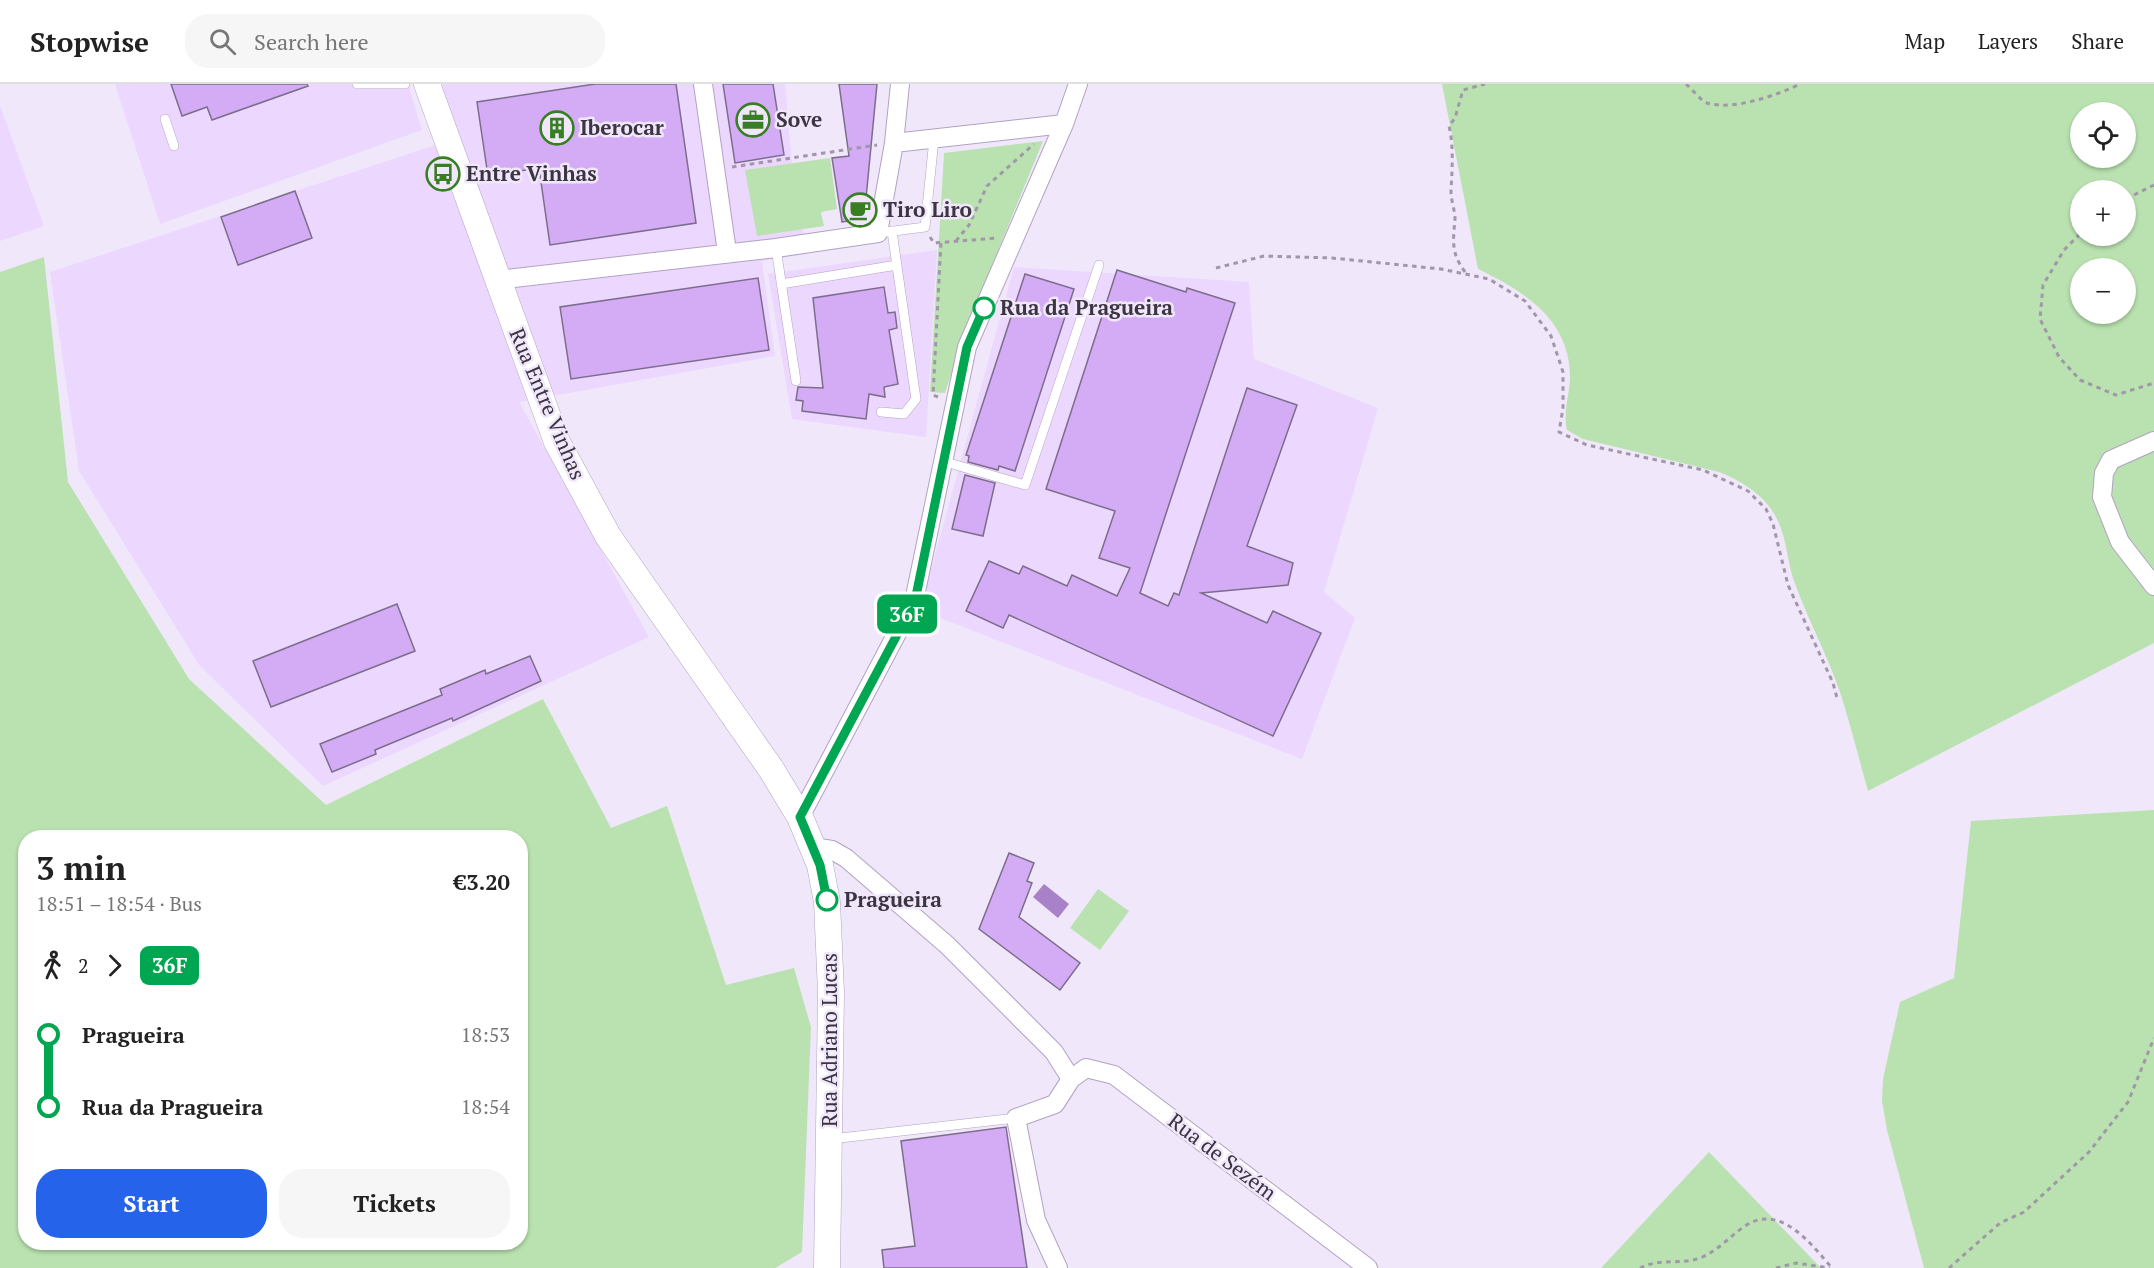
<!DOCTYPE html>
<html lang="en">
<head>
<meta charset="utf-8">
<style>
  :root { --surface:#fff; --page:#f6f6f6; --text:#222; --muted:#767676; --line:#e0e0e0; --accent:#2563eb }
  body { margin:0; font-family:"PT Serif",serif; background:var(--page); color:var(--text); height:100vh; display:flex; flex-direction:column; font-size:22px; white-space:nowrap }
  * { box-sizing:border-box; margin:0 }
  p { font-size:20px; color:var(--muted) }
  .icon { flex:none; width:33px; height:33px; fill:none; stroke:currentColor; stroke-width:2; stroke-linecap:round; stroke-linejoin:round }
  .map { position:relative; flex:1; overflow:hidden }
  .side { position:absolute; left:18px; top:746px; width:510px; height:420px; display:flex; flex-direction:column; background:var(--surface); border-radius:24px; box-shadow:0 2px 4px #0004 }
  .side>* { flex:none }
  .badge { padding:0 12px; border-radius:9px; font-size:21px; line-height:39px }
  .controls { position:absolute; left:2070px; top:18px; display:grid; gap:12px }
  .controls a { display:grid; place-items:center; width:66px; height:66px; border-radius:50%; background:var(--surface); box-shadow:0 2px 4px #0004; font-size:30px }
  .map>.badge { position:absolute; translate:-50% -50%; box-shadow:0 0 0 3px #fff }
  .legs { display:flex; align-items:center; gap:9px; height:66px; padding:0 18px; font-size:20px }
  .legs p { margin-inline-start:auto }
  .headline { display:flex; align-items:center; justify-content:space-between; height:102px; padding:0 18px }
  h1 { font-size:33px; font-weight:800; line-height:45px }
  .primary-button { display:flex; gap:12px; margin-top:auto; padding:12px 18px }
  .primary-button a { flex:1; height:69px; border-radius:24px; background:var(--accent); color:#fff; font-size:24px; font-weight:800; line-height:69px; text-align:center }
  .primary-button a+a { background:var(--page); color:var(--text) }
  ul { padding:0 18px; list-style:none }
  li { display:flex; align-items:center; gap:21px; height:72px; font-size:22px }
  li i { display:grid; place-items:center; width:9px; height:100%; margin:0 8px; background:currentColor }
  li i::after { content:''; width:15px; height:15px; margin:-8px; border:4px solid; border-radius:50%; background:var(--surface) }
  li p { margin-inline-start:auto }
  li:first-child i { background:linear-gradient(#0000 50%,currentColor 0) }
  li:last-child i { background:linear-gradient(currentColor 50%,#0000 0) }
  header { display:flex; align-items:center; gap:36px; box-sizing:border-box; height:84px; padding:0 30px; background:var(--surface); border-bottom:2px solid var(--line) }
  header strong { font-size:28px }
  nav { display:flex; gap:33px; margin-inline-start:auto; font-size:21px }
  .search { width:420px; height:54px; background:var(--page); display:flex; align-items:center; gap:15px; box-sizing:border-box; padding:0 21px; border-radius:24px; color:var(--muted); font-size:22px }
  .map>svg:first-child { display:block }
  .built { fill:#ecd7ff }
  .green { fill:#bae2b0; fill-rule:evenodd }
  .water { fill:#a882c9 }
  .building { fill:#d3acf5; stroke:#7c6d8a; stroke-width:1.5 }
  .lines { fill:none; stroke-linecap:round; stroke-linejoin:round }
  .lane-casing { stroke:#b2a2c2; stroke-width:10 }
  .street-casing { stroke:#b2a2c2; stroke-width:20 }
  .secondary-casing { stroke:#b2a2c2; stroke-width:27 }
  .path { stroke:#a097a8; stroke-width:3; stroke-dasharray:4.5 4.5; stroke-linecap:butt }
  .lane { stroke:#fff; stroke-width:9 }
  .street { stroke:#fff; stroke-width:18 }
  .secondary { stroke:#fff; stroke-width:26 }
  .line-1-casing { stroke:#fff; stroke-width:14 }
  .line-1 { stroke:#00a651; stroke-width:9 }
  .stop-1-dot { fill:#fff; stroke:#00a651; stroke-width:3 }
  .labels { text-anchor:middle; stroke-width:5; stroke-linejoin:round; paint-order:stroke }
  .poi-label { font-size:21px; font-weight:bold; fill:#3b3441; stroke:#f1e7fb; text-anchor:start }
  .stop-label { font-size:21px; font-weight:bold; fill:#3b3441; stroke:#f1e7fb; text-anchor:start }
  .street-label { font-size:21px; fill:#3b3441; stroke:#f1e7fb }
</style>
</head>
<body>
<header>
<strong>Stopwise</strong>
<div class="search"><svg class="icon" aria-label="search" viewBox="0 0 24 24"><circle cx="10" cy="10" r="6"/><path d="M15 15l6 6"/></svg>Search here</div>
<nav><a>Map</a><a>Layers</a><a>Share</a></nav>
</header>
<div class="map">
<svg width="2154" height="1184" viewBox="0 0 2154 1184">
  <rect width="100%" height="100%" fill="#f1e7fb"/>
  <path class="built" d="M 115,0 L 408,0 L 422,46 L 160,140 Z
    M 442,0 L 785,0 L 792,81 L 807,170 L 762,177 L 775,272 L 519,318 L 649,553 L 323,702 L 200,582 L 79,387 L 50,188 L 457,54 Z
    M 0,22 L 44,142 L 0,157 Z
    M 937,166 L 926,353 L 792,335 L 768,190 Z
    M 1014,183 L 1249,198 L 1254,275 L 1378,324 L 1324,508 L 1355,534 L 1302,675 L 920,526 Z"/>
  <path class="green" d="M 1442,0 L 2154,0 L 2154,559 L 1868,707 C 1859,675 1851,643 1841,611 C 1828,572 1808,536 1794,497 C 1786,474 1787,449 1773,428 C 1761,409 1740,396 1719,388 L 1583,355 L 1567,346 C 1563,329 1569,312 1570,295 C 1571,236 1524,207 1478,185 ZM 2080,28 L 2126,28 L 2126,74 L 2080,74 ZM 2080,106 L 2126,106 L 2126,152 L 2080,152 ZM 2080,184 L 2126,184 L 2126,230 L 2080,230 Z
    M 1043,57 L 967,242 L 945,309 L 930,308 L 944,69 Z
    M 830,74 L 837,125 L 821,128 L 824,142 L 757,152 L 745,86 Z
    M 44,173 L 68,398 L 189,595 L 326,721 L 543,615 L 611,744 L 667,722 L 726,901 L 794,884 L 811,943 L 802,1168 L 775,1184 L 0,1184 L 0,188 ZM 26,753 L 520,753 L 520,1158 L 26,1158 Z
    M 2154,726 L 2154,1184 L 1924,1184 L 1887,1046 L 1882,1017 L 1883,995 L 1900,918 L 1954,894 L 1971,737 Z
    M 1098,805 L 1129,827 L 1100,866 L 1070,844 Z
    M 1709,1068 L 1821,1184 L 1601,1184 Z"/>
  <path class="water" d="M 1044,800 L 1069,820 L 1058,834 L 1033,813 Z"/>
  <path class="building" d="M 171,0 L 307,0 L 308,2 L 212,36 L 207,23 L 182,32 Z
    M 595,0 L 676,0 L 696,139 L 550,161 L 539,84 L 488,92 L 477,18 Z
    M 723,0 L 773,0 L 784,71 L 735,79 Z
    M 839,0 L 877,0 L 864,135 L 842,138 L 832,74 L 849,72 Z
    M 295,107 L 312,154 L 238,181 L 221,133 Z
    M 1117,186 L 1186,208 L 1187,204 L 1235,219 L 1140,509 L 1168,522 L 1174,509 L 1179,511 L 1247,304 L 1297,321 L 1247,462 L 1293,479 L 1288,501 L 1201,509 L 1267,539 L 1273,527 L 1321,549 L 1273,652 L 1009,531 L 1003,544 L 966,527 L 989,477 L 1019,490 L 1023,482 L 1067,502 L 1072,491 L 1117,512 L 1130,484 L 1099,474 L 1115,427 L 1046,405 Z
    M 1025,190 L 1074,205 L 1015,387 L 999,382 L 998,386 L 968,378 L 969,372 L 966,371 Z
    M 758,194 L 769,266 L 571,295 L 560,223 Z
    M 884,203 L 888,229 L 895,228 L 897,244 L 889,246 L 898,300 L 884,303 L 885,313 L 869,310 L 866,335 L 802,327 L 803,317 L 796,316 L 798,303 L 823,304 L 813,214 Z
    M 965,391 L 995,399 L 983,452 L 952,445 Z
    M 397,520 L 415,567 L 271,623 L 253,577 Z
    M 530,572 L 541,597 L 453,637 L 452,634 L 375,666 L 376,670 L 332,688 L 320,660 L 442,611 L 440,605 L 485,586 L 486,590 Z
    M 1009,769 L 1034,779 L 1027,797 L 1032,799 L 1019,833 L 1080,879 L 1060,906 L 979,845 Z
    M 1006,1043 L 1027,1184 L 884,1184 L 882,1166 L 915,1162 L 901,1057 Z"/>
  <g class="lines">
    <defs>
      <path id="lane" d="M 357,0 L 405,0
        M 165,35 L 174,62
        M 886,148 L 925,143 L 934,55
        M 776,164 L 796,297
        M 781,200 L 897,181
        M 881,328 L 904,330 L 916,315 L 892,147
        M 942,377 L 1025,401 L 1099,181
        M 831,1055 L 1016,1034"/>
      <path id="street" d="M 703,0 L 727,168
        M 894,59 L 1064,40
        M 497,196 L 776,164 L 878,149 L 894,59 L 900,0
        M 2154,357 L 2111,376 L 2104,389 L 2102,413 L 2120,458 L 2154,502
        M 800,733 L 914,517 L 967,263 L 1064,40 L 1078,0
        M 813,763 L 832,766 L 846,774 L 947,861 L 1054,968 L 1071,995 L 1055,1020 L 1016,1034 L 1036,1136 L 1058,1184
        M 1071,995 L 1086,984 L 1114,991 L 1368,1184"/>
      <path id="secondary" d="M 427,0 L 557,358 L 608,452 L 771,685 L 800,733 L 820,781 L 827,818 L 831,909 L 827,1184"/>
    </defs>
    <use href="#lane" class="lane-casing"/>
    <use href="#street" class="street-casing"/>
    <use href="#secondary" class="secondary-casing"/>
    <path class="path" d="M 1686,0 C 1692,5 1700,16 1707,19 C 1732,27 1778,11 1800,0
      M 732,83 L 877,61
      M 2126,115 L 2154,101
      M 2080,150 L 2064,166 L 2043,201 L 2040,235 L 2059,273 L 2080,296 L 2116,311 L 2154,299
      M 930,153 L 934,159 L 997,154
      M 956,157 L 969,141 L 987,102 L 1034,60
      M 1216,184 L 1264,172 L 1332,174 L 1441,185 L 1489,195 L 1525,217 L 1551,252 L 1563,288 L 1563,324 L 1559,348 L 1587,361 L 1703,386 L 1748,407 L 1766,425 L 1773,440 L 1788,501 L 1833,599 L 1837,614
      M 1465,188 C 1451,169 1453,158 1455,135 C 1455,126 1451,117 1451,107 C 1452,87 1454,63 1449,42 L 1455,34 L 1463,6 L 1485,0
      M 938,313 L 933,311 L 941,158
      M 1640,1184 C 1659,1174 1682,1181 1700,1174 C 1718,1167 1730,1152 1745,1142 C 1780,1118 1812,1161 1832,1184
      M 1776,1184 L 1796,1179 L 1830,1184
      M 1949,1184 L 2000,1139 L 2024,1128 L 2089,1068 L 2128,1018 L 2154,954"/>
    <use href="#lane" class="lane"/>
    <use href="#street" class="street"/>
    <use href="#secondary" class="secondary"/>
  </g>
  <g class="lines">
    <defs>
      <path id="line-1" d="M 827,816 L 820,781 L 800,733 L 915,517 L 967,263 L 984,224"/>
    </defs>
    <use href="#line-1" class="line-1-casing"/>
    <use href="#line-1" class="line-1"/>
  </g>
  <defs>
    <symbol id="office-ring" viewBox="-11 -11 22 22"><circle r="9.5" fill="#f1e7fb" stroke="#387e23" stroke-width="1.5"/><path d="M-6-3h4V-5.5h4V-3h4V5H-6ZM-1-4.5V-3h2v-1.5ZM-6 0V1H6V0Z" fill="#387e23"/></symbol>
    <symbol id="building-ring" viewBox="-11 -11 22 22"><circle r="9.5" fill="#f1e7fb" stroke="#387e23" stroke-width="1.5"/><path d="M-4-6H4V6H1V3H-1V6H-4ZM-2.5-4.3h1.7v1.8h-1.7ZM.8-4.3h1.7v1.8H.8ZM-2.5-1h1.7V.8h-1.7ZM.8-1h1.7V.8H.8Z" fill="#387e23"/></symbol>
    <symbol id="bus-ring" viewBox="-11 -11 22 22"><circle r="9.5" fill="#f1e7fb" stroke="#387e23" stroke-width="1.5"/><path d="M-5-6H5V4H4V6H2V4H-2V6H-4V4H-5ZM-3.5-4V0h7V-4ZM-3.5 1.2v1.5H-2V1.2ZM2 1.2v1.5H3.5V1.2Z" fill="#387e23"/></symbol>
    <symbol id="cafe-ring" viewBox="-11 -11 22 22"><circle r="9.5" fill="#f1e7fb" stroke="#387e23" stroke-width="1.5"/><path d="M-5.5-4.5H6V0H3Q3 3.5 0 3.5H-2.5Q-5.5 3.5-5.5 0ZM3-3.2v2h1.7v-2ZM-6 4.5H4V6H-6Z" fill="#387e23"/></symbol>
  </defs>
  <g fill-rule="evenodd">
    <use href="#office-ring" x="734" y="17" width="38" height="38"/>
    <use href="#building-ring" x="538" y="25" width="38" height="38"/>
    <use href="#bus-ring" x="424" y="71" width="38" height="38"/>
    <use href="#cafe-ring" x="841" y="107" width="38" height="38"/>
  </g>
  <g class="stop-1-dot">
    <circle cx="984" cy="224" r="10"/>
    <circle cx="827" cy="816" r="10"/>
  </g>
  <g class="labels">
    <g class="poi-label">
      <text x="776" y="43">Sove</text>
      <text x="580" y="51">Iberocar</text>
      <text x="466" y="97">Entre Vinhas</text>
      <text x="883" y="133">Tiro Liro</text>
    </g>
    <g class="stop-label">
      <text x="1000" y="231">Rua da Pragueira</text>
      <text x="844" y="823">Pragueira</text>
    </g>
    <g class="street-label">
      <text transform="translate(547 320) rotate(67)" y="7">Rua Entre Vinhas</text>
      <text transform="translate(830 956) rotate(-90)" y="7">Rua Adriano Lucas</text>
      <text transform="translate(1222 1073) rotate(37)" y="7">Rua de Sezém</text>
    </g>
  </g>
</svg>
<div class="controls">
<a><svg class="icon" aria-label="locate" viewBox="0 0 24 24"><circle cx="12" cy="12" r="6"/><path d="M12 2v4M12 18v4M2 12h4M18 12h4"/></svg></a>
<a>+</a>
<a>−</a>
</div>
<b class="badge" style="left:907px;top:530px;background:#00a651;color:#fff">36F</b>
<section class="side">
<div class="headline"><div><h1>3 min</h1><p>18:51 – 18:54 · Bus</p></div><b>€3.20</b></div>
<div class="legs"><svg class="icon" aria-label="walk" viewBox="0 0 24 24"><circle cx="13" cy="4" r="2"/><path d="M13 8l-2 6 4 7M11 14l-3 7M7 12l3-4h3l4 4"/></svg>2<svg class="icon" aria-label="forward" viewBox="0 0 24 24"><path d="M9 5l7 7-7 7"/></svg><b class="badge" style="background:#00a651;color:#fff">36F</b></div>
<ul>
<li><i style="color:#00a651"></i><b>Pragueira</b><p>18:53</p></li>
<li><i style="color:#00a651"></i><b>Rua da Pragueira</b><p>18:54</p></li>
</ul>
<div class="primary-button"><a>Start</a><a>Tickets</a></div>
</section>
</div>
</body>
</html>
